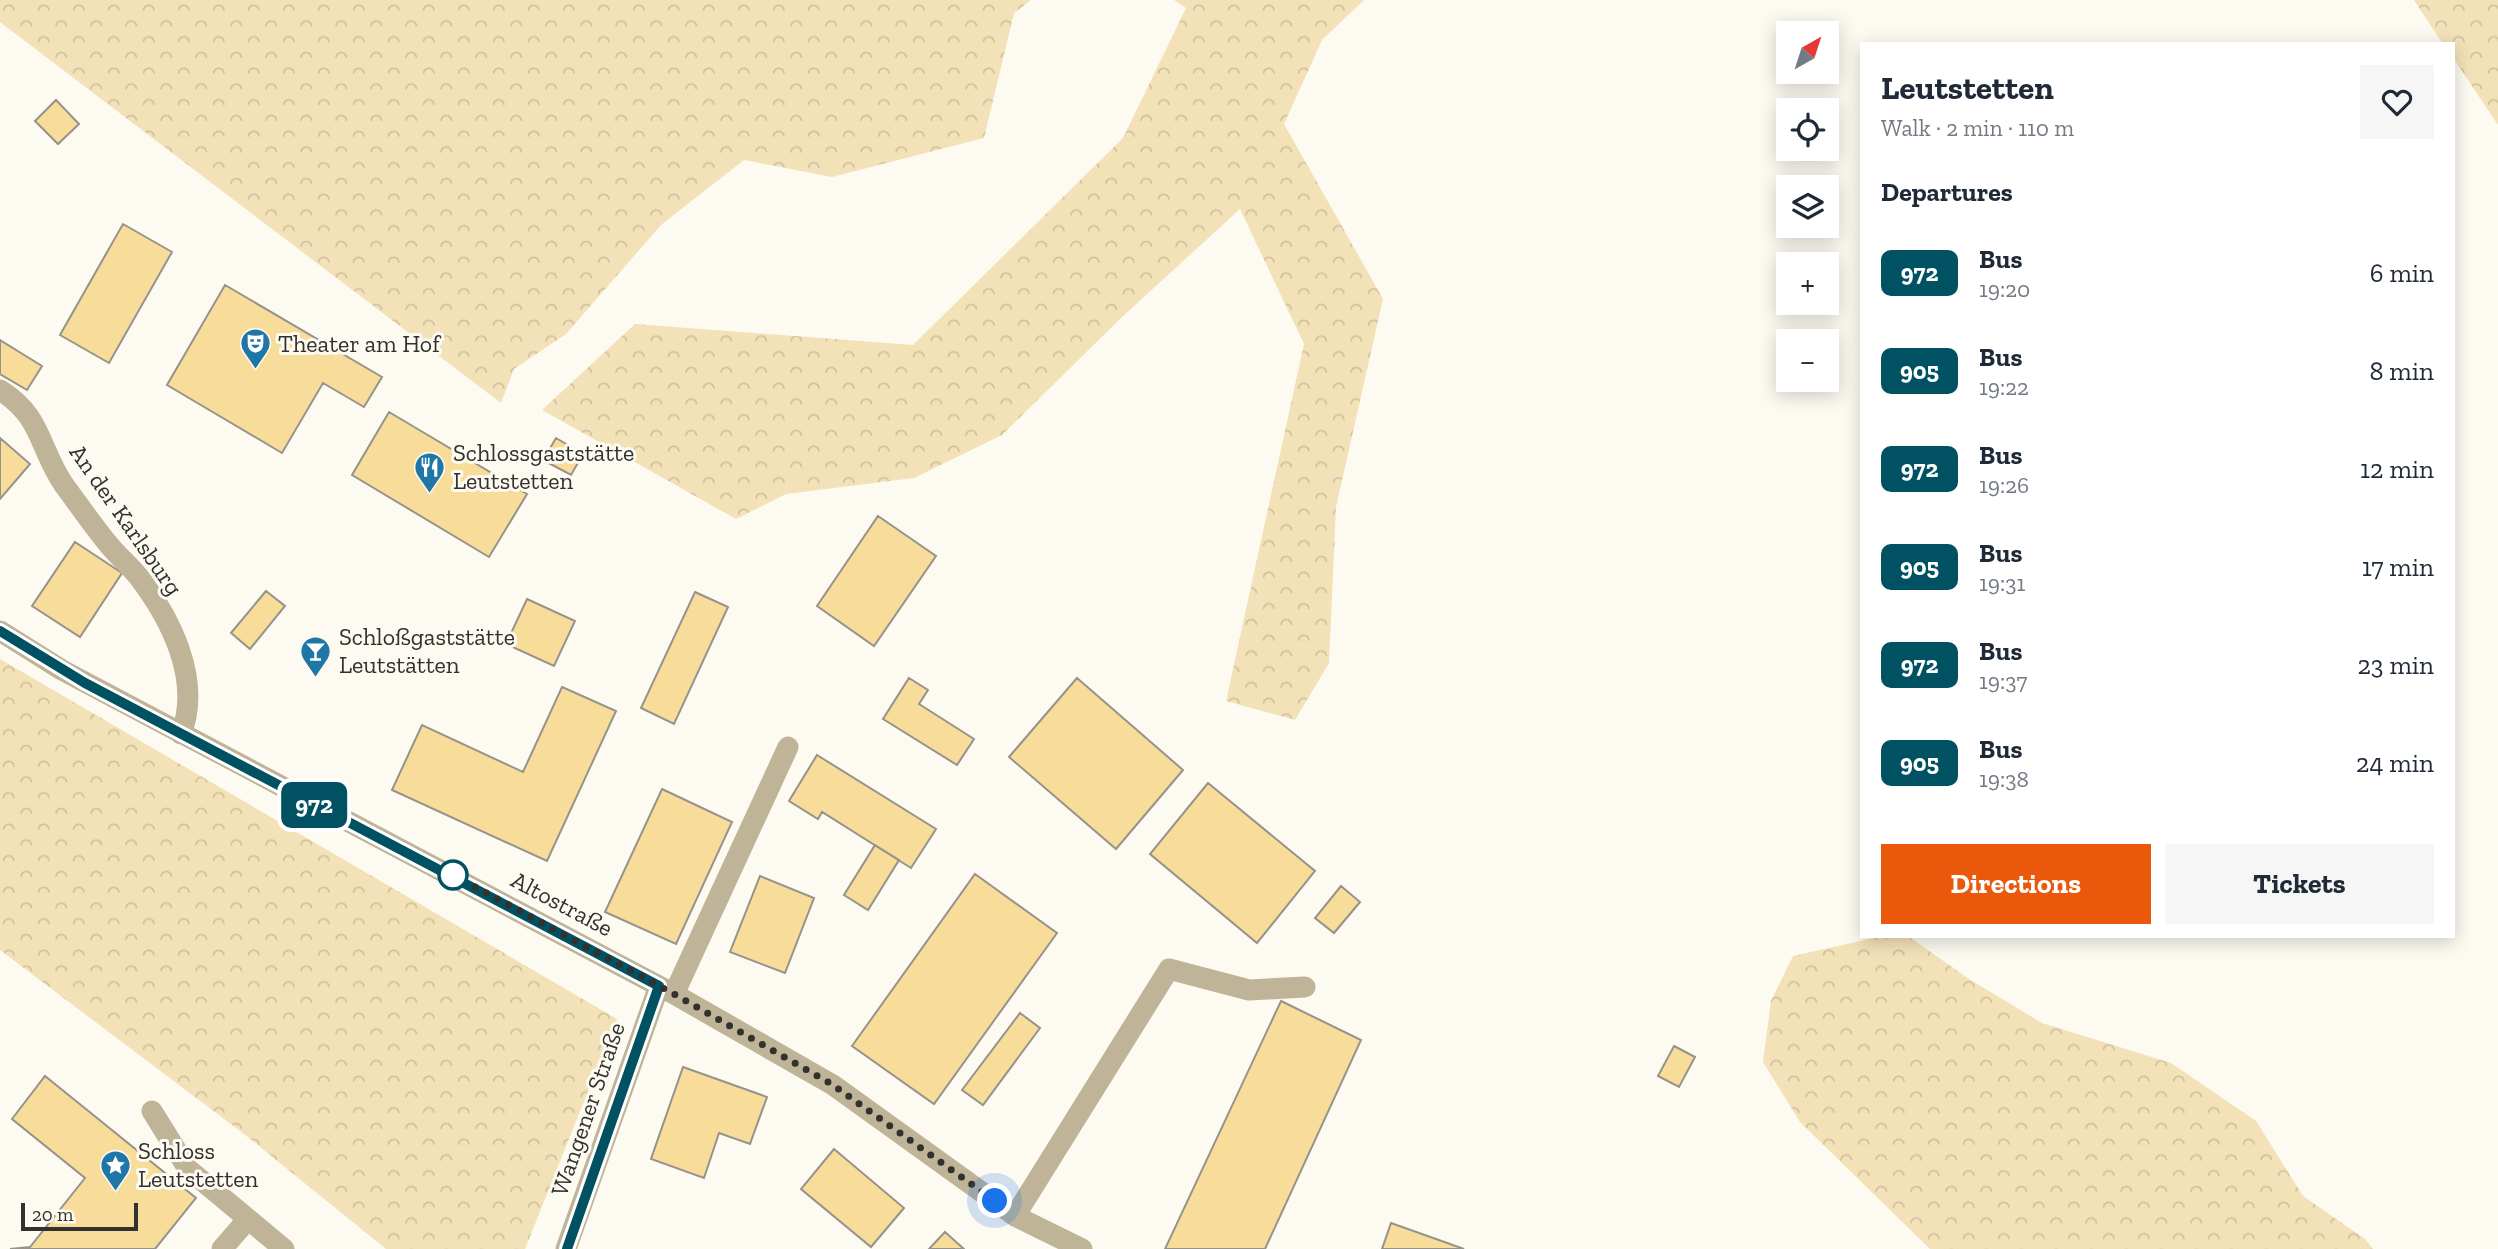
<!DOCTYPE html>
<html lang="en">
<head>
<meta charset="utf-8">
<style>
  :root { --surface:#fff; --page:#f6f6f7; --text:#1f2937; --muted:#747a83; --accent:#ea580c }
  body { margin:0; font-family:"Zilla Slab",serif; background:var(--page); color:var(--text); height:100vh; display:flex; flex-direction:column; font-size:26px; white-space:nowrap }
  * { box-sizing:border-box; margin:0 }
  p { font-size:23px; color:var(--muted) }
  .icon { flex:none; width:38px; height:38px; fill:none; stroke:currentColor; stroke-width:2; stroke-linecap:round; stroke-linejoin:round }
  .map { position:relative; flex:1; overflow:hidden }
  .sheet { position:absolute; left:1860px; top:42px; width:595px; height:896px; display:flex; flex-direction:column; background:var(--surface); border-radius:0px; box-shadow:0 4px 18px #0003 }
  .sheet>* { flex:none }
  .badge { padding:0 14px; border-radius:10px; font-size:24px; line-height:46px }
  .needle { width:46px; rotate:39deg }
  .fabs { position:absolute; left:1776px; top:21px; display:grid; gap:14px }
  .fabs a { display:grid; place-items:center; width:63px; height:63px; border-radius:0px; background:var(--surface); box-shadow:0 4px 18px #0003; font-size:35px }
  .scale { position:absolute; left:21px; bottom:18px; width:117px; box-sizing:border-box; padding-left:7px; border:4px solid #33312e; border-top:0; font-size:19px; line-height:24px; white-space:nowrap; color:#33312e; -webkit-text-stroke:5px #fdfaf1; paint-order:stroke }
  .you { position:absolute; width:35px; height:35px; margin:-18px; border:5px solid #fff; border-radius:50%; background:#1a73e8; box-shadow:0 0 0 10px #1a73e833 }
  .map>.badge { position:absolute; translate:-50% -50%; box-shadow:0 0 0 4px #fff }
  h2 { padding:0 21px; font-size:26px; line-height:63px }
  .round { display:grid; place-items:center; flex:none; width:74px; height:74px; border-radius:0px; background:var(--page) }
  .summary { display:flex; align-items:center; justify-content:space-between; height:119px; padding:0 21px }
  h1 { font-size:33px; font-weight:800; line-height:52px }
  .primary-button { display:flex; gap:14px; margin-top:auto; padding:14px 21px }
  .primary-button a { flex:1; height:80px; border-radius:0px; background:var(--accent); color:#fff; font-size:28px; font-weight:800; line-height:80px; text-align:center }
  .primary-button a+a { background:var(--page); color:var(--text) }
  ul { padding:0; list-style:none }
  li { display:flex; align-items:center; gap:21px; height:98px; padding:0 21px }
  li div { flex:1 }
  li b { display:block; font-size:26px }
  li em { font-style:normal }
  li .badge { min-width:77px; font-weight:700; text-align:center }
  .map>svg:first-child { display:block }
  .forest { fill:url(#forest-crowns) }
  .building { fill:#f8dc99; stroke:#97938b; stroke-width:2 }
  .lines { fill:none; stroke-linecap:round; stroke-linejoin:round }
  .minor { stroke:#bfb398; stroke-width:21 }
  .line-casing { stroke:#fff; stroke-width:16 }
  .line { stroke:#005262; stroke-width:10 }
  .walk { stroke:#33312e; stroke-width:7; stroke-dasharray:0 12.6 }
  .stop-dot { fill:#fff; stroke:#005262; stroke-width:3.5 }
  .labels { text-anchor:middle; stroke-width:6; stroke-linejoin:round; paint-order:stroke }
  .poi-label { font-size:24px; fill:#33312e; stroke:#fdfaf1; text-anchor:start }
  .street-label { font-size:24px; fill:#33312e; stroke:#fdfaf1 }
</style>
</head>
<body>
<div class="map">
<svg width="2498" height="1249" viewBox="0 0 2498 1249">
  <defs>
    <pattern id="forest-crowns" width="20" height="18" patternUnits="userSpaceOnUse" patternTransform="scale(1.75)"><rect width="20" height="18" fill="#f3e1b7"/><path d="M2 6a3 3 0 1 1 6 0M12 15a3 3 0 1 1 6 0" fill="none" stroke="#d1c29e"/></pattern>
  </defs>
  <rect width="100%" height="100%" fill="#fdfaf1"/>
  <path class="forest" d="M 0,0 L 1031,0 L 1014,13 L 984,138 L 832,177 L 744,160 L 661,225 L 566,334 L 514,369 L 501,403 L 0,22 Z
    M 1174,0 L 1364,0 L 1322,40 L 1284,124 L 1383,299 L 1336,507 L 1329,663 L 1295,720 L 1226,701 L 1304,344 L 1240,209 L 1122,317 L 1002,435 L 914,478 L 786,494 L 736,519 L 542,410 L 635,324 L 913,345 L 1123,138 L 1186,8 Z
    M 2414,0 L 2498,0 L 2498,125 L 2454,59 L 2454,44 L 2443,44 Z
    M 0,659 L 617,1019 L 525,1249 L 386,1249 L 244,1134 L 0,950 Z
    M 1883,936 L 1908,936 L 1969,979 L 2042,1023 L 2171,1063 L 2256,1121 L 2303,1196 L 2365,1239 L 2373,1249 L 1930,1249 L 1800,1122 L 1763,1062 L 1771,1001 L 1793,956 Z"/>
  <path class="building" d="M 56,100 L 79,124 L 58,144 L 35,121 Z
    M 123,224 L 172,252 L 109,363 L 60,335 Z
    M 225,285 L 382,377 L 364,407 L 323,383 L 282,453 L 167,385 Z
    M 0,340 L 42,366 L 27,390 L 0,374 Z
    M 389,412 L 527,494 L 489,557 L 352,475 Z
    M 0,438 L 30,464 L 0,499 Z
    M 556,438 L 583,454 L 571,475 L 543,460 Z
    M 878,516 L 936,556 L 874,646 L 817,606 Z
    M 75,542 L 122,573 L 80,637 L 32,606 Z
    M 266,591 L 285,606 L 250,649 L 231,633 Z
    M 695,592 L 728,607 L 674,724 L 641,708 Z
    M 527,599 L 575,621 L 554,666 L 506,644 Z
    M 909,678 L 928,690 L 919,704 L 974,739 L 957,765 L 883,719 Z
    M 1077,678 L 1183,770 L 1116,849 L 1009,757 Z
    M 562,687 L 616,711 L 547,861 L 392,790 L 422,725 L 523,772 Z
    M 817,755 L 936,829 L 911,868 L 822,812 L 818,819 L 789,801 Z
    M 1208,783 L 1315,871 L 1257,943 L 1150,854 Z
    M 662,789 L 732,822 L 676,944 L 605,912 Z
    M 875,845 L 899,860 L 868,910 L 844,895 Z
    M 975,874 L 1057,933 L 934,1104 L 852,1046 Z
    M 760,876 L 814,898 L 785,973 L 730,952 Z
    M 1341,886 L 1360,902 L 1334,933 L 1315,918 Z
    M 1281,1001 L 1361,1040 L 1265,1249 L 1165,1249 Z
    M 1020,1013 L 1040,1028 L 983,1105 L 962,1090 Z
    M 1674,1046 L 1695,1057 L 1679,1087 L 1658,1076 Z
    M 683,1067 L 767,1097 L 750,1144 L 719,1133 L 704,1178 L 651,1159 Z
    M 45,1076 L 196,1198 L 155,1249 L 10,1249 L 30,1247 L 85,1178 L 12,1119 Z
    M 834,1149 L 904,1208 L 871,1247 L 801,1189 Z
    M 1391,1223 L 1464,1249 L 1382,1249 Z
    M 945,1232 L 964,1249 L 929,1249 Z"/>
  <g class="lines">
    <path class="minor" d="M 0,390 C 43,417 38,447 64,485 C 79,505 93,526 109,545 C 118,556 129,565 138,576 C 171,619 202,680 181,734
      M 0,631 L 62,670 L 674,994 L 833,1085 L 1015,1216 L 1082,1249
      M 674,994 L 788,747
      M 152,1111 L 188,1169 L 284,1249
      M 1015,1216 L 1169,969 L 1249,990 L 1305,987
      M 222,1249 L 248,1219
      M 566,1249 L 659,986"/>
  </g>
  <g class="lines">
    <defs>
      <path id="line" d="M 0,631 L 85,683 L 659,986 L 567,1249"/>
    </defs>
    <use href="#line" class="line-casing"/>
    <use href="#line" class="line"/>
    <path class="walk" d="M 453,875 L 674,994 L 833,1085 L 995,1201"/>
  </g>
  <defs>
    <symbol id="theatre-pin" viewBox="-11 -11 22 30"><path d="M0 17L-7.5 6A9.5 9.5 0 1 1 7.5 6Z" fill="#1e77a6" stroke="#fdfaf1"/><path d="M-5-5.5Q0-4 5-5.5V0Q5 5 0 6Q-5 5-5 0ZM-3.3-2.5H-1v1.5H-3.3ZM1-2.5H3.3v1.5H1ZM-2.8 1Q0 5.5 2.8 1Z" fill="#fff"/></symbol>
    <symbol id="restaurant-pin" viewBox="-11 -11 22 30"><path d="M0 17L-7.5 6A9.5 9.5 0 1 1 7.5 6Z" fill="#1e77a6" stroke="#fdfaf1"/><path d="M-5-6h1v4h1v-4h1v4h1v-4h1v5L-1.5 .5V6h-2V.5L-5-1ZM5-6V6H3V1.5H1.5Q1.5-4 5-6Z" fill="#fff"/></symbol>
    <symbol id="bar-pin" viewBox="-11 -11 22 30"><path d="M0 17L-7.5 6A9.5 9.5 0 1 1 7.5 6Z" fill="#1e77a6" stroke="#fdfaf1"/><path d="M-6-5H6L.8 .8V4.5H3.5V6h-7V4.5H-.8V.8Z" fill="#fff"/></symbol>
    <symbol id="sight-pin" viewBox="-11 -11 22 30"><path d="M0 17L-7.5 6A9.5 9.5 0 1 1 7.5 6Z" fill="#1e77a6" stroke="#fdfaf1"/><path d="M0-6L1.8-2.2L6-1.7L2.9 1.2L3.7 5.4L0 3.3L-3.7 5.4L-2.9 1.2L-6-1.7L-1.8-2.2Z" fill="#fff"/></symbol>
  </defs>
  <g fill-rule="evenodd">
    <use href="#theatre-pin" x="238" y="326" width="35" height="47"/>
    <use href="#restaurant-pin" x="412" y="450" width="35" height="47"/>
    <use href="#bar-pin" x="298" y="634" width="35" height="47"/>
    <use href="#sight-pin" x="98" y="1148" width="35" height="47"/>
  </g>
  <circle class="stop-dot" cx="453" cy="875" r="14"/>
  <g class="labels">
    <g class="poi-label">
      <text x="278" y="352">Theater am Hof</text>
      <text x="453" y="461">Schlossgaststätte<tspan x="453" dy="28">Leutstetten</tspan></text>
      <text x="339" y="645">Schloßgaststätte<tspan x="339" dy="28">Leutstätten</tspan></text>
      <text x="138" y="1159">Schloss<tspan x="138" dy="28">Leutstetten</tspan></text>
    </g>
    <g class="street-label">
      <text transform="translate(126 520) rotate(55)" y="8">An der Karlsburg</text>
      <text transform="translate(562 904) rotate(28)" y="8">Altostraße</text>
      <text transform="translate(588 1109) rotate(-71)" y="8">Wangener Straße</text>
    </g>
  </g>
</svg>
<div class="fabs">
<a><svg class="needle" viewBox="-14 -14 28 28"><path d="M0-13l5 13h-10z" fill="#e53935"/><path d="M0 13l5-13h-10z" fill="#747a83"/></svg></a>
<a><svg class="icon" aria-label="locate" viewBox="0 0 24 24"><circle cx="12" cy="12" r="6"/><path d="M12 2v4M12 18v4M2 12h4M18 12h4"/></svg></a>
<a><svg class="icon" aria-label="layers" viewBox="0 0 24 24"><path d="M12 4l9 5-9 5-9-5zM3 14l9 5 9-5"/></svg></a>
<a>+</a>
<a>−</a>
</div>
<div class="scale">20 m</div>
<div class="you" style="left:995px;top:1201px"></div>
<b class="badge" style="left:314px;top:805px;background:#005262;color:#fff">972</b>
<section class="sheet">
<div class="summary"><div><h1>Leutstetten</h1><p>Walk · 2 min · 110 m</p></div><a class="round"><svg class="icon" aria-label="heart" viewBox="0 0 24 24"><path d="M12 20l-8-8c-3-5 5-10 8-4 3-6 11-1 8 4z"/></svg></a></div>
<h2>Departures</h2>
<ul>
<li><span class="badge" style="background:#005262;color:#fff">972</span><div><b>Bus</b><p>19:20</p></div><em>6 min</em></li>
<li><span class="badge" style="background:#005262;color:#fff">905</span><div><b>Bus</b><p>19:22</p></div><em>8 min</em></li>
<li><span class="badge" style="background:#005262;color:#fff">972</span><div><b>Bus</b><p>19:26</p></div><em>12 min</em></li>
<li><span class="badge" style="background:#005262;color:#fff">905</span><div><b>Bus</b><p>19:31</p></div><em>17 min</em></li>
<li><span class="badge" style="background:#005262;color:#fff">972</span><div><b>Bus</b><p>19:37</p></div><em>23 min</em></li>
<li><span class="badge" style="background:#005262;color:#fff">905</span><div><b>Bus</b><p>19:38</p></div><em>24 min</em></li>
</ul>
<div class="primary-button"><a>Directions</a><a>Tickets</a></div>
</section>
</div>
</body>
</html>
